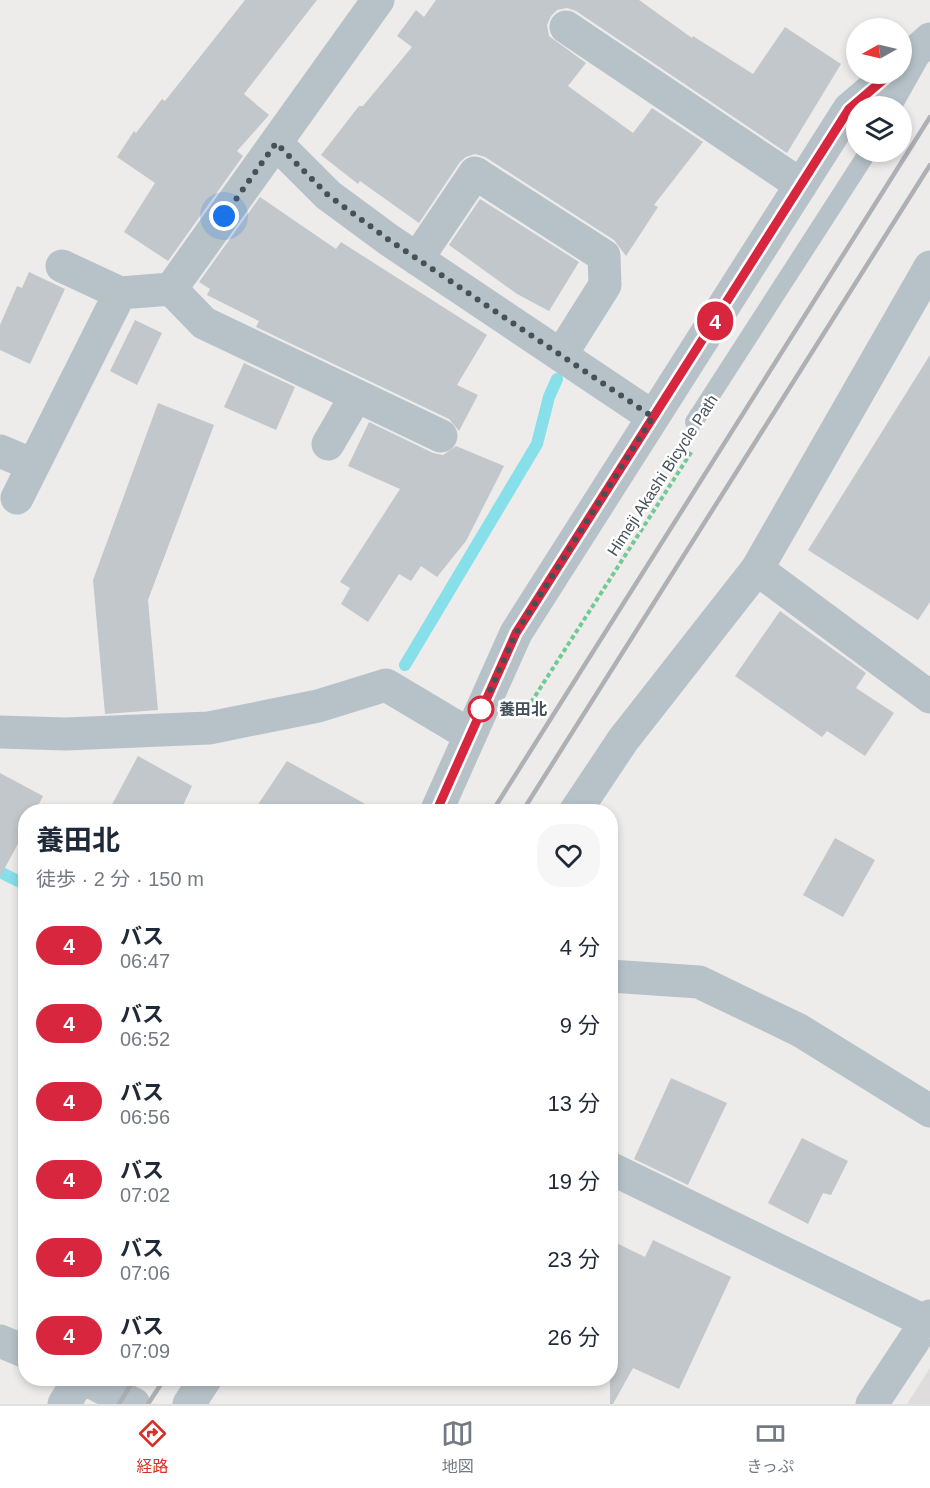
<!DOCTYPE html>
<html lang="ja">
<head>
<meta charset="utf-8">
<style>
  :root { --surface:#fff; --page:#f6f6f7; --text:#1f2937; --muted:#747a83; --line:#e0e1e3; --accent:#d93025 }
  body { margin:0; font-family:Helvetica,"Noto Sans JP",sans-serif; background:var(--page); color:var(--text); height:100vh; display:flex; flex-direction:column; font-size:22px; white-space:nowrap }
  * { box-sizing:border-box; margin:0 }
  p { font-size:20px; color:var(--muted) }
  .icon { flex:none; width:33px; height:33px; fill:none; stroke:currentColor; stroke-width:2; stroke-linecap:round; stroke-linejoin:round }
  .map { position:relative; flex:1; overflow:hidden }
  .sheet { position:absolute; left:18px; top:804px; width:600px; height:582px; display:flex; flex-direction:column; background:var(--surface); border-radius:24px; box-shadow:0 3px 9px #0003 }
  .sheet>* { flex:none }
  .badge { padding:0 12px; border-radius:20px; font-size:21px; line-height:39px }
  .needle { width:39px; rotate:262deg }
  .tools { position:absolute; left:846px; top:18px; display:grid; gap:12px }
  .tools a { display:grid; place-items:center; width:66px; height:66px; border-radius:50%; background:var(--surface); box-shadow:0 3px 9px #0003; font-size:30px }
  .you { position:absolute; width:30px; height:30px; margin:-15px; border:4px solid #fff; border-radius:50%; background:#1a73e8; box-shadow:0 0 0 9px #1a73e833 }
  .map>.badge { position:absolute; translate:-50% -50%; box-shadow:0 0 0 3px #fff }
  .round { display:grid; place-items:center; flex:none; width:63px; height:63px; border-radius:24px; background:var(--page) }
  .head { display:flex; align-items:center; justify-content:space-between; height:102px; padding:0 18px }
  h1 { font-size:28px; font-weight:700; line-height:45px }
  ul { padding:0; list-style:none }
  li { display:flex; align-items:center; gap:18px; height:78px; padding:0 18px }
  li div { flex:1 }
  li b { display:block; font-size:22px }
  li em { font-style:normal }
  li .badge { min-width:66px; font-weight:700; text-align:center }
  .tab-bar { display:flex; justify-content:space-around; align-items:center; height:84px; border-top:2px solid var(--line); background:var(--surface); font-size:16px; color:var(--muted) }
  .tab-bar a { display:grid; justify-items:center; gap:3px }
  .tab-bar .active { color:var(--accent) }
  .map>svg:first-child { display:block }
  .education { fill:#dfdcdd }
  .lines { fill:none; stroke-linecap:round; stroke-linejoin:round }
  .stream { stroke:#86dfe9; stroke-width:12 }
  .building { fill:#c2c7cb }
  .path { stroke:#71c994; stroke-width:4; stroke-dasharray:4.5 3; stroke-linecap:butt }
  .lane { stroke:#b6c2c8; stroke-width:18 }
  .street { stroke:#b6c2c8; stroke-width:33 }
  .rail { stroke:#adb1b6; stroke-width:4.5 }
  .line-casing { stroke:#fff; stroke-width:14 }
  .line { stroke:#d7263d; stroke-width:9 }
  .walk { stroke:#445158; stroke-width:6; stroke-dasharray:0 10.8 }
  .stop-dot { fill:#fff; stroke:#d7263d; stroke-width:3 }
  .labels { text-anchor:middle; stroke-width:5; stroke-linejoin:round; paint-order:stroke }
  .street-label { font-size:16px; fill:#445158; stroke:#fff }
  .stop-label { font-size:16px; font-weight:bold; fill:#445158; stroke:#fff; text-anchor:start }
</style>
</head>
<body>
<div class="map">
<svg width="930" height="1404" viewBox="0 0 930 1404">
  <rect width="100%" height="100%" fill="#eeebeb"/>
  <path class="education" d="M 930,1368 L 930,1404 L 907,1404 Z"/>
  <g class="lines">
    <path class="stream" d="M 405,665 L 537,444 L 549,397 L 557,379
      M 0,872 L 26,885"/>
  </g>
  <path class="building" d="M 245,0 L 317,0 L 244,94 L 269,115 L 237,151 L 243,156 L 168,261 L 124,232 L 155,183 L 117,157 L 134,131 L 136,133 L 162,99 L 165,101 Z
    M 436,0 L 639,0 L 692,38 L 693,36 L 753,74 L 785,27 L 841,64 L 787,153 L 576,11 L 567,8 L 557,10 L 551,16 L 547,25 L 549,36 L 586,63 L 568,86 L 633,133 L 652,108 L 703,142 L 654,205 L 658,207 L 626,256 L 614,240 L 485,157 L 475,154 L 466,157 L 460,162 L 419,223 L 360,181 L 358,184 L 321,155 L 359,106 L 363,106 L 412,47 L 397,36 L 416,10 L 424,17 Z
    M 260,197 L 336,249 L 341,242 L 487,335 L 457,385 L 478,395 L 459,431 L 449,419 L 256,327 L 259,321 L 207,295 L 210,289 L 199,282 Z
    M 480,199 L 579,262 L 549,311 L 517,294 L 449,245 Z
    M 29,272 L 65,289 L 30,364 L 0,350 L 0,325 L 17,286 L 22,288 Z
    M 135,320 L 162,333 L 137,385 L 110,371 Z
    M 930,355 L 930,602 L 918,620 L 808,550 Z
    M 244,363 L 295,387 L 276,430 L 224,407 Z
    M 158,403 L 214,425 L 148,600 L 158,710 L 105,714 L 93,580 Z
    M 369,422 L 433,453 L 443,455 L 456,446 L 504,466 L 466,541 L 437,577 L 421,566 L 411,581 L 399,574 L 368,622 L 341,604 L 350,588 L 340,582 L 400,489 L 348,466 Z
    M 780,611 L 866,673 L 856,688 L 894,713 L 865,756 L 827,731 L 822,737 L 735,676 Z
    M 138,756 L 192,786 L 180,812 L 108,812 Z
    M 287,761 L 380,812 L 253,812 Z
    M 0,773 L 43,796 L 35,812 L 26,812 L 26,829 L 0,877 Z
    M 835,838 L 875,860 L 843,917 L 803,895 Z
    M 671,1078 L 727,1103 L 688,1185 L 634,1159 Z
    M 802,1138 L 848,1161 L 831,1195 L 823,1193 L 808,1224 L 768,1203 Z
    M 610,1240 L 645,1257 L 653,1240 L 731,1277 L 679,1389 L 633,1368 L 613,1404 L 610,1404 Z"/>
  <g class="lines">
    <path class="path" d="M 523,715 L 692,451"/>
    <path class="lane" d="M 893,106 L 920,58
      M 694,422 L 868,152"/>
    <path class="street" d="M 566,27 L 801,185
      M 902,64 L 930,39
      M 276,143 L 328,195 L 389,240 L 653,417
      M 417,259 L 475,173 L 604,256 L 605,285 L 561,355
      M 62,266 L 120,293
      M 171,289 L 204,323 L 441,436
      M 328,444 L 356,396
      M 0,451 L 33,465
      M 17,498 L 120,293 L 171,289 L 378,0
      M 757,569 L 930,697
      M 0,732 L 66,734 L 209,728 L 318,706 L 386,685 L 470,735
      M 436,812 L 516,633 L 849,109 L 890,74
      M 575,812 L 623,740 L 757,569 L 930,267
      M 610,976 L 699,982 L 799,1030 L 930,1111
      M 610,1168 L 926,1322
      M 0,1341 L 26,1352
      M 83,1378 L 134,1404
      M 64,1404 L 80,1378
      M 189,1404 L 206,1378
      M 872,1404 L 930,1316"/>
    <path class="rail" d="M 492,812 L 930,117
      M 522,812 L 930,165
      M 119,1404 L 135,1378
      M 148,1404 L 165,1378"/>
  </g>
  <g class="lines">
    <defs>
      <path id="line" d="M 436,812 L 516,633 L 849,109 L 890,74"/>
    </defs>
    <use href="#line" class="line-casing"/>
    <use href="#line" class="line"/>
    <path class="walk" d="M 224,216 L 276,143 L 328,195 L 389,240 L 653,417 L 516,633 L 479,715 L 481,709"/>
  </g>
  <circle class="stop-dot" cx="481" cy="709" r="12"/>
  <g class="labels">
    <g class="street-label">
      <text transform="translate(662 475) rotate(-57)" y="6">Himeji Akashi Bicycle Path</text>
    </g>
    <g class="stop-label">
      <text x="499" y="715">養田北</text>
    </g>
  </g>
</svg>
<div class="tools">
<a><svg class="needle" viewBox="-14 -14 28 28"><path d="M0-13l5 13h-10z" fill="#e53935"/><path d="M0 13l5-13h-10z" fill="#747a83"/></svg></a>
<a><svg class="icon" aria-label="layers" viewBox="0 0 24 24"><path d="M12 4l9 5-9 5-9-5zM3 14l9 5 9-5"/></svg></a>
</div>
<div class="you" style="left:224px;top:216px"></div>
<b class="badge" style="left:715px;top:321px;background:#d7263d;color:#fff">4</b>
<section class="sheet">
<div class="head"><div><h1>養田北</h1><p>徒歩 · 2 分 · 150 m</p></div><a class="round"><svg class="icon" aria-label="heart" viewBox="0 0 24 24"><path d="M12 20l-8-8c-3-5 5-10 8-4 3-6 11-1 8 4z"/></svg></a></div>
<ul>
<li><span class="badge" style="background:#d7263d;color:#fff">4</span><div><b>バス</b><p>06:47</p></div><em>4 分</em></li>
<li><span class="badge" style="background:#d7263d;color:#fff">4</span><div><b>バス</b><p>06:52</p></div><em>9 分</em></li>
<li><span class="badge" style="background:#d7263d;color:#fff">4</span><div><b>バス</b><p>06:56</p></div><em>13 分</em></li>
<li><span class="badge" style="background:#d7263d;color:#fff">4</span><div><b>バス</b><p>07:02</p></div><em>19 分</em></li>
<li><span class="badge" style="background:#d7263d;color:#fff">4</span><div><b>バス</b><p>07:06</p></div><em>23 分</em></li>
<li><span class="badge" style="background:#d7263d;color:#fff">4</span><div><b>バス</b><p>07:09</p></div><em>26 分</em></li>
</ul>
</section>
</div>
<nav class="tab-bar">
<a class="active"><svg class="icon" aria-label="directions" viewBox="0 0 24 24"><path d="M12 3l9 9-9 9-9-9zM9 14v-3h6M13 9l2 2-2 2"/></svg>経路</a>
<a><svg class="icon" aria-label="map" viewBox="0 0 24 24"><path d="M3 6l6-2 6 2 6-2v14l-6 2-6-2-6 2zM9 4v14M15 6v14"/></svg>地図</a>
<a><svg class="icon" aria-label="tickets" viewBox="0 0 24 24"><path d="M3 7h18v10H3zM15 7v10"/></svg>きっぷ</a>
</nav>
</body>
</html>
